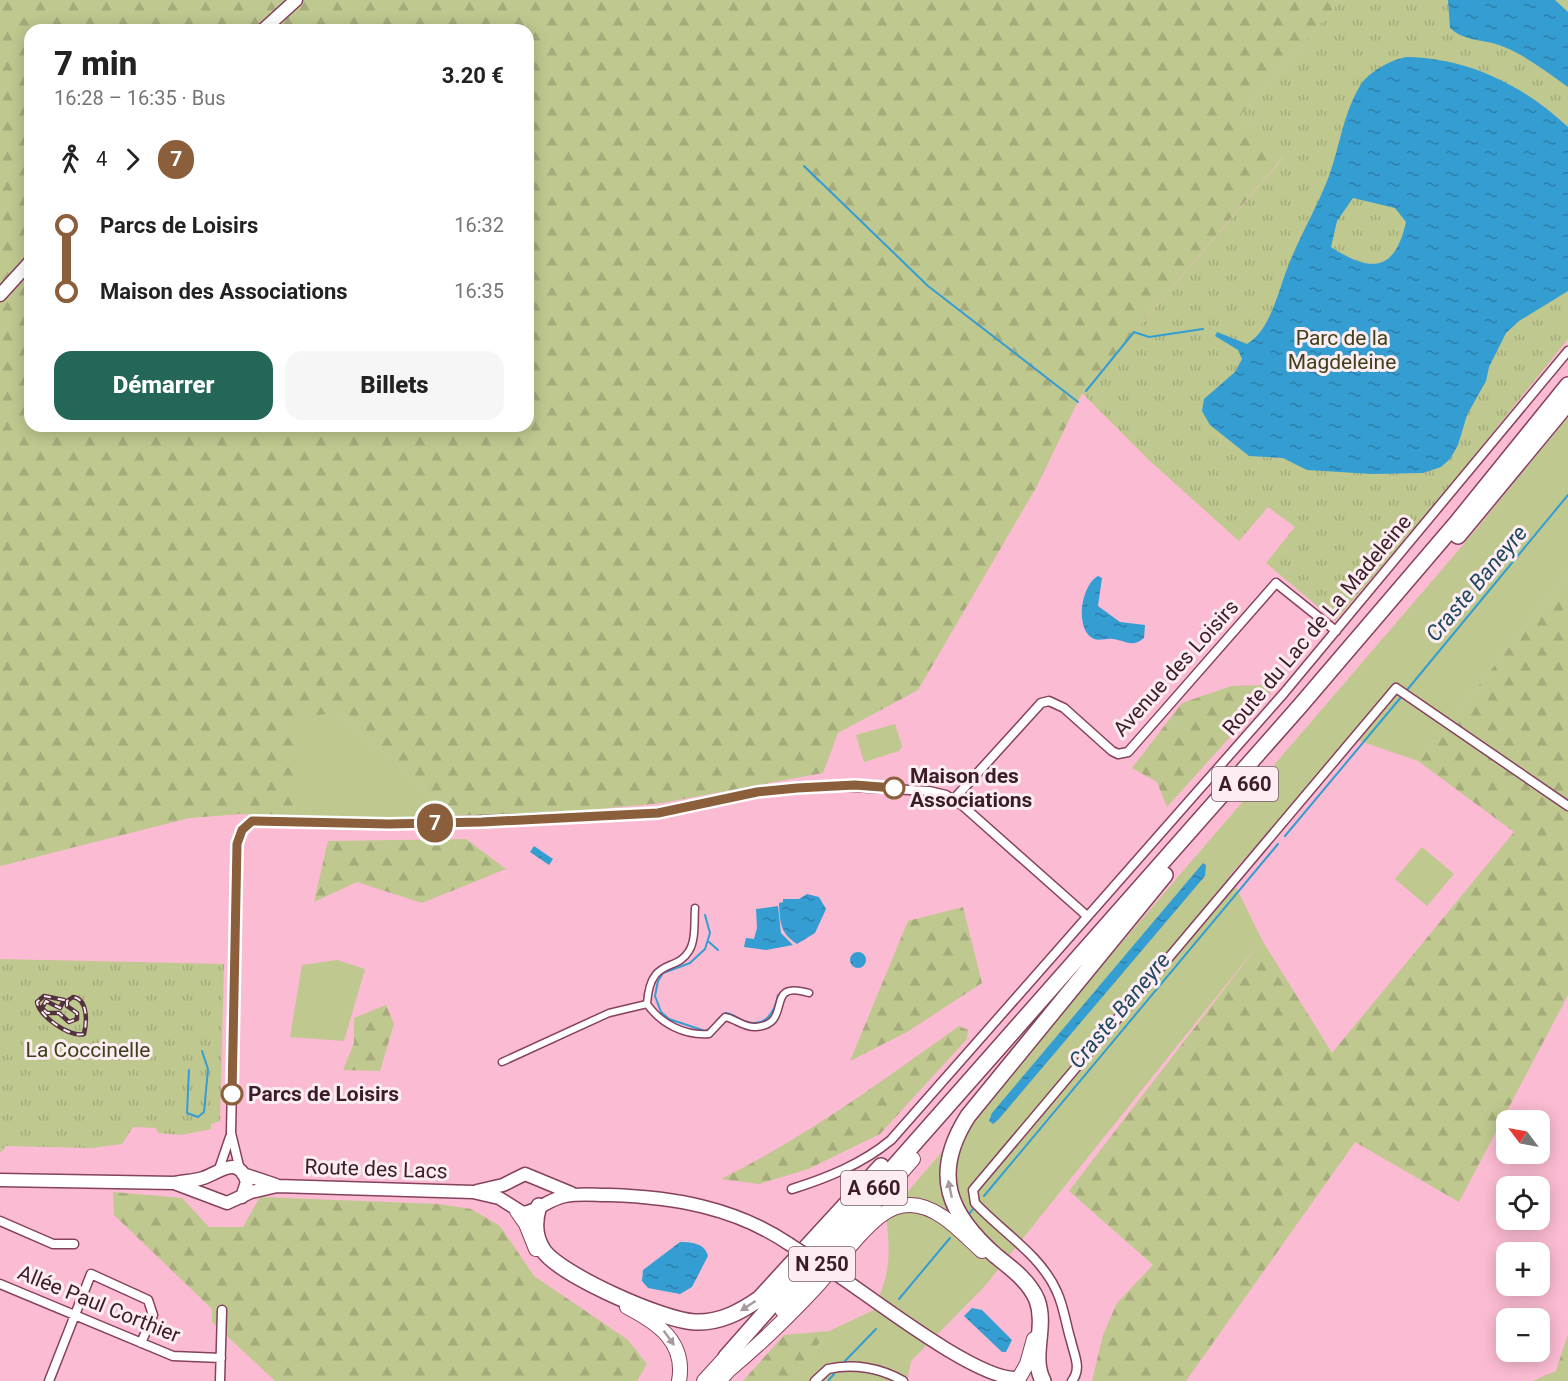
<!DOCTYPE html>
<html lang="fr">
<head>
<meta charset="utf-8">
<style>
  :root { --surface:#fff; --page:#f6f6f6; --text:#222; --muted:#767676; --accent:#246758 }
  body { margin:0; font-family:Roboto,sans-serif; background:var(--page); color:var(--text); height:100vh; display:flex; flex-direction:column; font-size:22px; white-space:nowrap }
  * { box-sizing:border-box; margin:0 }
  p { font-size:20px; color:var(--muted) }
  .icon { flex:none; width:33px; height:33px; fill:none; stroke:currentColor; stroke-width:2; stroke-linecap:round; stroke-linejoin:round }
  .map { position:relative; flex:1; overflow:hidden }
  .sheet { position:absolute; left:24px; top:24px; width:510px; height:408px; display:flex; flex-direction:column; background:var(--surface); border-radius:18px; box-shadow:0 3px 15px #0003 }
  .sheet>* { flex:none }
  .badge { padding:0 12px; border-radius:20px; font-size:21px; line-height:39px }
  .needle { width:39px; rotate:302deg }
  .controls { position:absolute; left:1496px; top:1110px; display:grid; gap:12px }
  .controls a { display:grid; place-items:center; width:54px; height:54px; border-radius:12px; background:var(--surface); box-shadow:0 3px 15px #0003; font-size:30px }
  .map>.badge { position:absolute; translate:-50% -50%; box-shadow:0 0 0 3px #fff }
  .legs { display:flex; align-items:center; gap:9px; height:66px; padding:0 30px; font-size:20px }
  .legs p { margin-inline-start:auto }
  .overview { display:flex; align-items:center; justify-content:space-between; height:102px; padding:0 30px }
  h1 { font-size:33px; font-weight:800; line-height:45px }
  .primary-button { display:flex; gap:12px; margin-top:auto; padding:12px 30px }
  .primary-button a { flex:1; height:69px; border-radius:18px; background:var(--accent); color:#fff; font-size:24px; font-weight:800; line-height:69px; text-align:center }
  .primary-button a+a { background:var(--page); color:var(--text) }
  ul { padding:0 30px; list-style:none }
  li { display:flex; align-items:center; gap:21px; height:66px; font-size:22px }
  li i { display:grid; place-items:center; width:9px; height:100%; margin:0 8px; background:currentColor }
  li i::after { content:''; width:15px; height:15px; margin:-8px; border:4px solid; border-radius:50%; background:var(--surface) }
  li p { margin-inline-start:auto }
  li:first-child i { background:linear-gradient(#0000 50%,currentColor 0) }
  li:last-child i { background:linear-gradient(currentColor 50%,#0000 0) }
  .map>svg:first-child { display:block }
  .green { fill:#bfc88f }
  .forest { fill:url(#forest-firs); fill-rule:evenodd }
  .park { fill:url(#park-tufts) }
  .water { fill:url(#water-ripples); fill-rule:evenodd }
  .lines { fill:none; stroke-linecap:round; stroke-linejoin:round }
  .stream { stroke:#349dd1; stroke-width:2 }
  .pedestrian-casing { stroke:#85415d; stroke-width:9 }
  .minor-casing { stroke:#85415d; stroke-width:11 }
  .secondary-casing { stroke:#85415d; stroke-width:15 }
  .trunk-casing { stroke:#85415d; stroke-width:16 }
  .motorway-casing { stroke:#85415d; stroke-width:18 }
  .pedestrian { stroke:#fff; stroke-width:6 }
  .minor { stroke:#fff; stroke-width:8 }
  .secondary { stroke:#fff; stroke-width:12 }
  .trunk { stroke:#fff; stroke-width:14 }
  .motorway { stroke:#fff; stroke-width:15 }
  .rail-casing { stroke:#53313e; stroke-width:4.5 }
  .rail { stroke:#fdecf1; stroke-width:2; stroke-dasharray:7; stroke-linecap:butt }
  .secondary-bridge-casing { stroke:#85415d; stroke-width:15; stroke-linecap:butt }
  .secondary-bridge { stroke:#fff; stroke-width:12 }
  .oneway { fill:#a7999f }
  .line-1-casing { stroke:#fff; stroke-width:14 }
  .line-1 { stroke:#8b5e3c; stroke-width:9 }
  .stop-1-dot { fill:#fff; stroke:#8b5e3c; stroke-width:3 }
  .labels { text-anchor:middle; stroke-width:6; stroke-linejoin:round; paint-order:stroke }
  .shield { fill:#fdecf1; stroke:#755b65; stroke-width:1.5 }
  .shield-label { font-size:20px; font-weight:bold; fill:#3b1d29 }
  .park-label { font-size:21px; fill:#3c4119; stroke:#fdecf1 }
  .street-label { font-size:21px; fill:#3b1d29; stroke:#fdecf1 }
  .stop-label { font-size:21px; font-weight:bold; fill:#3b1d29; stroke:#fdecf1; text-anchor:start }
  .water-label { font-size:22px; font-style:italic; fill:#1f4960; stroke:#fdecf1 }
</style>
</head>
<body>
<div class="map">
<svg width="1568" height="1381" viewBox="0 0 1568 1381">
  <defs>
    <pattern id="forest-firs" width="22" height="20" patternUnits="userSpaceOnUse" patternTransform="scale(1.5)"><rect width="22" height="20" fill="#bfc88f"/><path d="M5 1l3.5 6h-7zM16 11l3.5 6h-7z" fill="#a5ab7b"/></pattern>
    <pattern id="park-tufts" width="24" height="20" patternUnits="userSpaceOnUse" patternTransform="scale(1.5)"><rect width="24" height="20" fill="#bfc88f"/><path d="M3 7l-1-3M5 7V3M7 7l1-3M15 17l-1-3M17 17v-4M19 17l1-3" fill="none" stroke="#a5ab7b"/></pattern>
    <pattern id="water-ripples" width="26" height="14" patternUnits="userSpaceOnUse" patternTransform="scale(1.5)"><rect width="26" height="14" fill="#349dd1"/><path d="M2 4q2-2 4 0t4 0M15 11q2-2 4 0t4 0" fill="none" stroke="#2d7faa"/></pattern>
  </defs>
  <rect width="100%" height="100%" fill="#fbbbd2"/>
  <path class="green" d="M 1568,417 L 1568,574 L 1418,761 L 1351,738 L 1230,875 L 1262,940 L 984,1287 L 911,1361 L 907,1381 L 788,1381 L 829,1331 L 874,1310 C 890,1272 891,1257 886,1217 L 1469,538 Z
    M 338,713 L 464,822 L 239,814 L 189,818 L 4,865 L 0,844 L 181,714 Z
    M 895,724 L 902,746 L 899,751 L 864,762 L 856,735 Z
    M 1422,847 L 1454,874 L 1427,906 L 1395,879 Z
    M 337,960 L 365,969 L 344,1041 L 290,1037 L 302,965 Z"/>
  <path class="forest" d="M 0,0 L 1341,0 L 1241,115 L 1283,157 L 1082,393 L 1037,486 L 918,690 L 838,733 L 823,773 L 662,803 L 464,822 L 338,713 L 299,717 L 294,816 L 239,814 L 188,818 L 0,866 ZM 30,30 L 528,30 L 528,426 L 30,426 Z
    M 1568,574 L 1568,995 L 1459,1202 L 1355,1142 L 1186,1381 L 1092,1381 L 1103,1335 L 1117,1303 L 1153,1265 L 1069,1191 L 1262,940 L 1332,1053 L 1514,832 L 1418,761 Z
    M 1277,685 L 1167,807 L 1157,782 L 1132,768 L 1182,703 L 1231,686 Z
    M 466,839 L 506,869 L 422,903 L 357,882 L 314,902 L 328,841 Z
    M 963,907 L 982,983 L 907,1032 L 850,1061 L 908,921 Z
    M 386,1005 L 394,1024 L 380,1071 L 343,1070 L 354,1043 L 354,1018 Z
    M 959,1026 L 968,1030 L 967,1039 L 880,1134 L 808,1169 L 759,1184 L 721,1179 C 806,1137 882,1081 959,1026 Z
    M 113,1192 L 182,1198 L 209,1227 L 243,1227 L 260,1197 L 439,1204 L 471,1209 L 500,1226 L 534,1276 L 628,1340 L 647,1364 L 637,1381 L 275,1381 L 212,1322 L 212,1309 L 114,1215 Z
    M 829,1331 L 788,1381 L 743,1381 L 784,1335 Z
    M 1568,1334 L 1568,1381 L 1532,1381 L 1556,1371 Z"/>
  <path class="park" d="M 1341,0 L 1568,0 L 1568,339 L 1442,496 L 1335,621 L 1266,563 L 1295,527 L 1268,507 L 1239,541 L 1151,462 L 1082,393 L 1283,158 L 1241,115 Z
    M 0,959 L 224,964 L 220,1121 L 211,1124 L 211,1129 L 181,1135 L 158,1133 L 156,1128 L 133,1127 L 122,1144 L 92,1148 L 6,1146 L 0,1153 Z"/>
  <path class="water" d="M 1448,0 L 1555,0 L 1568,12 L 1568,87 C 1547,72 1524,54 1499,45 C 1481,39 1464,41 1450,28 Z
    M 1406,57 C 1468,58 1523,85 1568,127 L 1568,291 L 1519,321 L 1506,333 L 1489,367 L 1486,381 L 1467,415 L 1458,445 L 1450,459 L 1441,467 L 1423,473 L 1372,474 L 1307,470 L 1283,458 L 1249,456 L 1210,425 L 1202,411 L 1204,399 L 1235,372 L 1242,359 L 1238,350 L 1215,336 L 1217,332 L 1247,344 C 1270,331 1278,292 1287,269 C 1299,237 1317,208 1329,176 C 1340,146 1343,114 1360,86 C 1368,72 1391,60 1406,57 ZM 1353,198 L 1395,208 L 1406,222 C 1395,272 1371,273 1331,247 L 1337,221 Z
    M 1098,576 L 1102,578 L 1098,606 L 1120,622 L 1145,625 L 1144,638 C 1132,648 1127,641 1113,639 C 1107,638 1100,641 1094,639 C 1074,630 1081,585 1098,576 Z
    M 534,846 L 553,859 L 549,865 L 530,852 Z
    M 1203,863 L 1206,865 L 1205,876 L 998,1120 L 993,1124 L 989,1121 L 992,1113 Z
    M 807,894 L 819,897 L 826,909 L 815,933 L 797,944 C 780,933 780,922 779,903 L 783,902 L 783,899 L 799,899 Z
    M 778,906 L 781,933 L 793,945 L 766,950 L 744,947 L 746,938 L 754,939 L 757,928 L 756,909 Z
    M850 960a8 8 0 1 1 16 0a8 8 0 1 1-16 0Z
    M 680,1242 C 691,1242 705,1243 708,1256 L 692,1287 L 680,1294 L 648,1288 L 642,1281 L 643,1270 Z
    M 972,1308 L 982,1310 L 1012,1340 L 1006,1352 L 1002,1352 L 964,1316 Z"/>
  <g class="lines">
    <path class="stream" d="M 819,181 L 804,166 L 928,286 L 1078,402
      M 1086,391 L 1134,332 L 1149,337 L 1203,329
      M 1407,690 L 1568,495
      M 1285,836 L 1402,696
      M 705,915 L 710,933 L 705,949 L 690,963 L 663,973 L 658,981 L 655,996 L 661,1012 L 669,1019 L 705,1031 C 715,1028 716,1017 726,1013 C 734,1014 738,1019 744,1021 C 765,1029 775,1012 778,995
      M 709,942 L 718,950
      M 189,1070 L 187,1113 L 198,1117 L 204,1112 L 208,1069 L 202,1051
      M 984,1196 L 1278,844
      M 969,1214 L 973,1209
      M 899,1299 L 950,1238
      M 845,1361 L 876,1329
      M 828,1381 L 834,1374"/>
    <defs>
      <path id="pedestrian" d="M 695,908 C 694,921 696,940 689,951 C 676,973 650,956 647,1004 C 661,1024 685,1036 709,1034 L 725,1017 C 736,1019 744,1028 756,1027 C 795,1024 762,979 809,993
        M 502,1062 L 609,1013 L 647,1004"/>
      <path id="minor" d="M 954,799 L 1041,703 L 1049,701 L 1064,708 L 1112,751 L 1118,754 L 1128,752 L 1276,583 L 1336,631
        M 219,1169 L 230,1137
        M 240,1170 L 231,1133 L 237,844 L 242,830 L 252,821 L 389,824 L 658,813 L 764,791 L 835,786 L 929,791 L 946,795 L 963,806 L 1087,916
        M 792,1189 C 827,1178 862,1164 891,1140 L 1284,693 L 1568,351
        M 0,1221 L 53,1244 L 74,1244
        M 0,1284 L 173,1356 L 221,1358
        M 49,1381 L 91,1274 L 148,1300 L 153,1315 L 141,1343
        M 220,1381 L 222,1310
        M 815,1381 L 828,1369 C 853,1363 881,1368 903,1381
        M 1072,1381 C 1082,1368 1074,1355 1071,1341 C 1066,1325 1064,1307 1057,1292 C 1041,1255 1002,1232 975,1203 L 973,1190 L 1396,688 L 1568,806"/>
      <path id="secondary" d="M 263,30 L 296,0
        M 0,295 L 30,262
        M 243,1174 L 276,1185
        M 0,1180 L 174,1183 C 184,1181 194,1181 203,1178 C 219,1173 238,1154 247,1182 L 242,1197
        M 174,1183 L 227,1203 L 251,1192 L 277,1186 L 473,1192 L 499,1198 L 523,1213 C 538,1211 549,1199 565,1196 C 580,1193 595,1195 610,1195 C 674,1197 736,1208 789,1244
        M 477,1191 L 503,1185 L 525,1174 L 571,1193
        M 842,1278 C 879,1303 977,1379 1016,1378"/>
      <path id="trunk" d="M 517,1211 L 526,1224 L 536,1249
        M 627,1307 C 658,1323 686,1342 679,1381
        M 782,1310 L 913,1159
        M 730,1369 C 760,1344 789,1316 816,1287 C 837,1264 856,1235 880,1216 C 889,1209 899,1205 910,1205 C 938,1205 962,1233 982,1251
        M 1019,1378 L 1027,1364 L 1034,1339
        M 704,1381 L 726,1357
        M 719,1381 L 736,1362"/>
      <path id="motorway" d="M 1458,536 L 1568,403
        M 539,1206 C 534,1221 534,1236 543,1250 C 560,1275 664,1321 695,1322 C 720,1323 740,1312 759,1299 L 881,1166
        M 726,1357 L 1300,706 L 1458,521 L 1568,385
        M 1043,1381 C 1030,1356 1047,1327 1037,1300 C 1029,1281 1011,1268 996,1256 C 948,1214 931,1174 968,1116 L 1165,875"/>
    </defs>
    <use href="#pedestrian" class="pedestrian-casing"/>
    <use href="#minor" class="minor-casing"/>
    <use href="#secondary" class="secondary-casing"/>
    <use href="#trunk" class="trunk-casing"/>
    <use href="#motorway" class="motorway-casing"/>
    <use href="#pedestrian" class="pedestrian"/>
    <use href="#minor" class="minor"/>
    <use href="#secondary" class="secondary"/>
    <use href="#trunk" class="trunk"/>
    <use href="#motorway" class="motorway"/>
    <defs>
      <path id="rail" d="M 44,996 L 64,1000 L 60,1008 L 46,1001 L 42,1008 L 47,1013 L 59,1013 L 69,1022 L 77,1019 L 77,1013 L 67,1006 L 67,1001 L 73,997 C 88,999 87,1022 84,1034 C 70,1038 39,1016 37,1002 Z"/>
    </defs>
    <use href="#rail" class="rail-casing"/>
    <use href="#rail" class="rail"/>
    <defs>
      <path id="secondary-bridge" d="M 789,1244 L 842,1278"/>
    </defs>
    <use href="#secondary-bridge" class="secondary-bridge-casing"/>
    <use href="#secondary-bridge" class="secondary-bridge"/>
  </g>
  <defs><path id="oneway-solid" d="M-6-.8H1V-3.2L6.5 0L1 3.2V.8H-6Z" transform="scale(1.5)"/></defs>
  <g class="oneway">
    <use href="#oneway-solid" transform="translate(950 1189) rotate(-102)"/>
    <use href="#oneway-solid" transform="translate(748 1306) rotate(147)"/>
    <use href="#oneway-solid" transform="translate(669 1338) rotate(54)"/>
  </g>
  <g class="lines">
    <defs>
      <path id="line-1" d="M 232,1094 L 237,844 L 242,830 L 252,821 L 389,824 L 482,822 L 658,813 L 757,792 L 797,788 L 855,785 L 894,788"/>
    </defs>
    <use href="#line-1" class="line-1-casing"/>
    <use href="#line-1" class="line-1"/>
  </g>
  <g class="stop-1-dot">
    <circle cx="894" cy="788" r="10"/>
    <circle cx="232" cy="1094" r="10"/>
  </g>
  <g class="labels">
    <g class="shield">
      <rect x="1212" y="767" width="66" height="34" rx="4.5"/>
      <rect x="841" y="1171" width="66" height="34" rx="4.5"/>
      <rect x="789" y="1247" width="66" height="34" rx="4.5"/>
    </g>
    <g class="shield-label">
      <text x="1245" y="791">A 660</text>
      <text x="874" y="1195">A 660</text>
      <text x="822" y="1271">N 250</text>
    </g>
    <g class="park-label">
      <text x="1342" y="345">Parc de la<tspan x="1342" dy="24">Magdeleine</tspan></text>
      <text x="88" y="1057">La Coccinelle</text>
    </g>
    <g class="street-label">
      <text transform="translate(1317 625) rotate(-50)" y="7">Route du Lac de La Madeleine</text>
      <text transform="translate(1176 668) rotate(-48)" y="7">Avenue des Loisirs</text>
      <text transform="translate(376 1169) rotate(2)" y="7">Route des Lacs</text>
      <text transform="translate(99 1304) rotate(22)" y="7">Allée Paul Corthier</text>
    </g>
    <g class="stop-label">
      <text x="910" y="783">Maison des<tspan x="910" dy="24">Associations</tspan></text>
      <text x="248" y="1101">Parcs de Loisirs</text>
    </g>
    <g class="water-label">
      <text transform="translate(1476 583) rotate(-50)" y="8">Craste Baneyre</text>
      <text transform="translate(1119 1010) rotate(-50)" y="8">Craste Baneyre</text>
    </g>
  </g>
</svg>
<div class="controls">
<a><svg class="needle" viewBox="-14 -14 28 28"><path d="M0-13l5 13h-10z" fill="#e53935"/><path d="M0 13l5-13h-10z" fill="#767676"/></svg></a>
<a><svg class="icon" aria-label="locate" viewBox="0 0 24 24"><circle cx="12" cy="12" r="6"/><path d="M12 2v4M12 18v4M2 12h4M18 12h4"/></svg></a>
<a>+</a>
<a>−</a>
</div>
<b class="badge" style="left:435px;top:823px;background:#8b5e3c;color:#fff">7</b>
<section class="sheet">
<div class="overview"><div><h1>7 min</h1><p>16:28 – 16:35 · Bus</p></div><b>3.20 €</b></div>
<div class="legs"><svg class="icon" aria-label="walk" viewBox="0 0 24 24"><circle cx="13" cy="4" r="2"/><path d="M13 8l-2 6 4 7M11 14l-3 7M7 12l3-4h3l4 4"/></svg>4<svg class="icon" aria-label="forward" viewBox="0 0 24 24"><path d="M9 5l7 7-7 7"/></svg><b class="badge" style="background:#8b5e3c;color:#fff">7</b></div>
<ul>
<li><i style="color:#8b5e3c"></i><b>Parcs de Loisirs</b><p>16:32</p></li>
<li><i style="color:#8b5e3c"></i><b>Maison des Associations</b><p>16:35</p></li>
</ul>
<div class="primary-button"><a>Démarrer</a><a>Billets</a></div>
</section>
</div>
</body>
</html>
